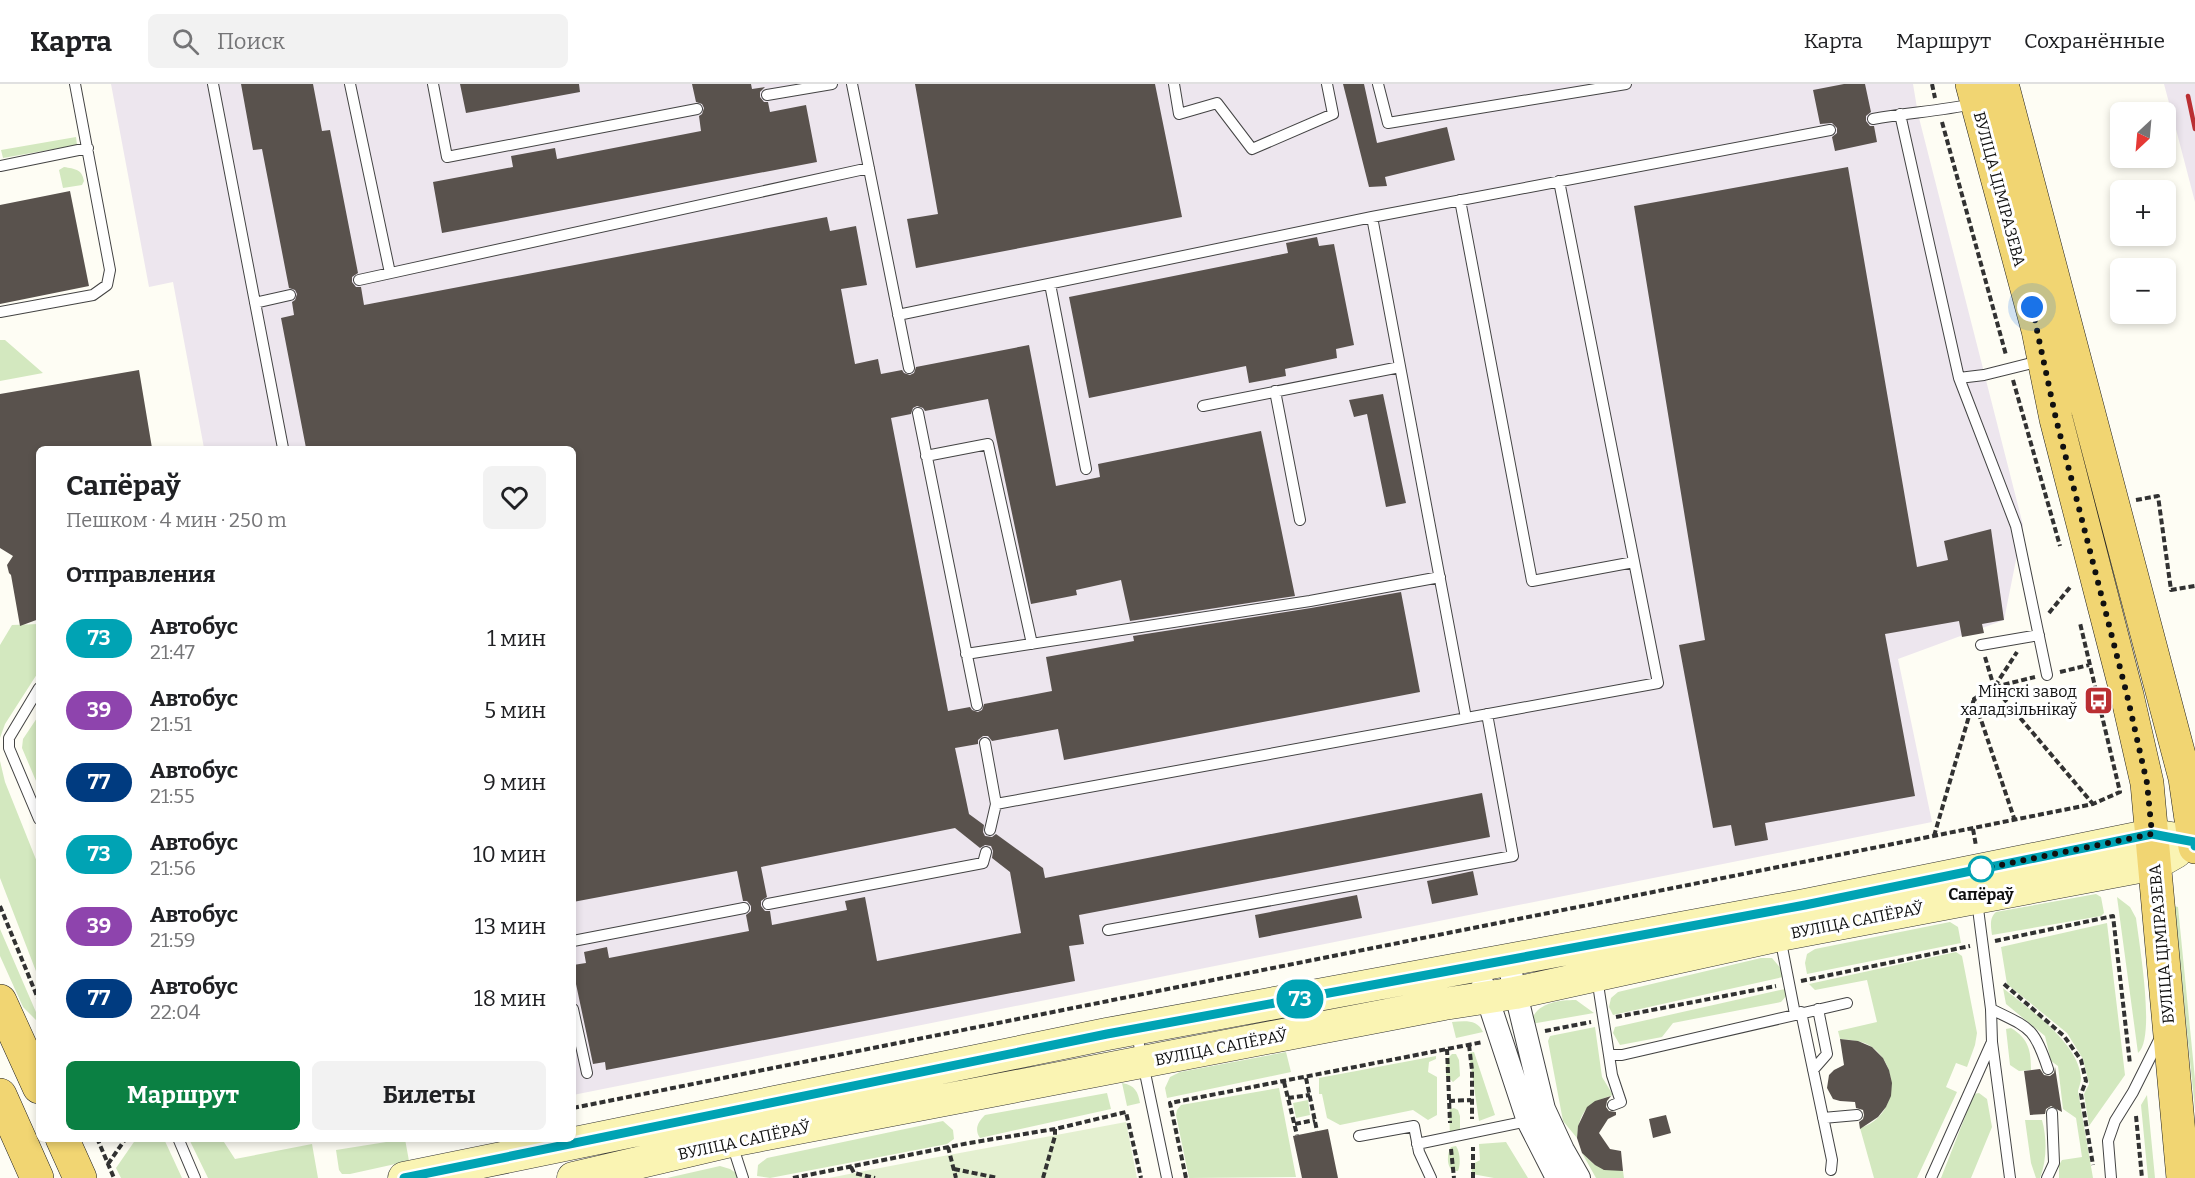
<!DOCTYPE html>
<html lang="ru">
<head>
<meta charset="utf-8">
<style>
  :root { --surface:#fff; --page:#f2f2f2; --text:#202124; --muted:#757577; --line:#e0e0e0; --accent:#0b8043 }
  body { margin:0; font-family:Bitter,serif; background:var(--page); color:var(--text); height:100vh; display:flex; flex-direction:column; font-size:22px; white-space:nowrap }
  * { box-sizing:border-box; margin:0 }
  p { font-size:20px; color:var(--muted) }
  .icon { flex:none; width:33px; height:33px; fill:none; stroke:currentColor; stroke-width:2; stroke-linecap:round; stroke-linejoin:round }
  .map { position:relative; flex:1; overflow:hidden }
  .drawer { position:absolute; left:36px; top:362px; width:540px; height:696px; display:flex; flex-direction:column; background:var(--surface); border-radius:9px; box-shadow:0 3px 9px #0003 }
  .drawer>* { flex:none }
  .badge { padding:0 12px; border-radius:20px; font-size:21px; line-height:39px }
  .needle { width:39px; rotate:206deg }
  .controls { position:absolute; left:2110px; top:18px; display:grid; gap:12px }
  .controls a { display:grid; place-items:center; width:66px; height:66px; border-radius:9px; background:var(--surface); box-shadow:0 3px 9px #0003; font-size:30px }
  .you { position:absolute; width:30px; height:30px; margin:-15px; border:4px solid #fff; border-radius:50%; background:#1a73e8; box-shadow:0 0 0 9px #1a73e833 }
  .map>.badge { position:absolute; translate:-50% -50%; box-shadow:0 0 0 3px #fff }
  h2 { padding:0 30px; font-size:22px; line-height:54px }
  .round { display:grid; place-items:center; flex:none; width:63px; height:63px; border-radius:9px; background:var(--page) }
  .head { display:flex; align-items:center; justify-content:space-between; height:102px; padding:0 30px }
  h1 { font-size:28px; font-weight:700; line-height:45px }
  .button { display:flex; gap:12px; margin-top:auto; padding:12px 30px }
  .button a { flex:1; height:69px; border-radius:9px; background:var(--accent); color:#fff; font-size:24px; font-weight:700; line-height:69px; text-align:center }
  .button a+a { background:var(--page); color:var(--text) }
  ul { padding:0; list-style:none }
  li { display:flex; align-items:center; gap:18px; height:72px; padding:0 30px }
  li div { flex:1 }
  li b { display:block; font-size:22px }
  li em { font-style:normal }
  li .badge { min-width:66px; font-weight:700; text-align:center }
  header { display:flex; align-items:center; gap:36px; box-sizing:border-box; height:84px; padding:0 30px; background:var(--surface); border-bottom:2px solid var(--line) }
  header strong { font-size:28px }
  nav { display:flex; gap:33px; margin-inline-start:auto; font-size:21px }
  .search { width:420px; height:54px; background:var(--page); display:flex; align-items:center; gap:15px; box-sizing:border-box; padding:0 21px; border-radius:9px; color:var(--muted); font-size:22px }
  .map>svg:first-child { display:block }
  .industrial { fill:#ede6ee }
  .green { fill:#d3e8bf }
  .pitch { fill:#e4f0d0 }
  .building { fill:#59524d; fill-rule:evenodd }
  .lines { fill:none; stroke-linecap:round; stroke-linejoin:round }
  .service-casing { stroke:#434343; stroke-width:12 }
  .minor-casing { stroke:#434343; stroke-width:24 }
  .secondary-casing { stroke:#323232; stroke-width:33 }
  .primary-casing { stroke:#212121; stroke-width:34 }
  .path { stroke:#323232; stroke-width:4; stroke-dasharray:6 3; stroke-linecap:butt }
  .service { stroke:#fff; stroke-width:10 }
  .minor { stroke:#fff; stroke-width:22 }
  .secondary { stroke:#faf4b3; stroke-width:32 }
  .primary { stroke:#f1d572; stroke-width:33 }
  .rail { stroke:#ba2f32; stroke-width:4.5 }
  .line-casing { stroke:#fff; stroke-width:14 }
  .line { stroke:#00a3b4; stroke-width:9 }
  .walk { stroke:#101010; stroke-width:6; stroke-dasharray:0 10.8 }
  .stop-dot { fill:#fff; stroke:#00a3b4; stroke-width:3 }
  .labels { text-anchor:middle; stroke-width:6; stroke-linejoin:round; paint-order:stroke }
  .street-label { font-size:16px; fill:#101010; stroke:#fff }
  .poi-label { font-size:16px; fill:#101010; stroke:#fff; text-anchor:end }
  .stop-label { font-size:16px; font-weight:bold; fill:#101010; stroke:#fff }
</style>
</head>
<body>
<header>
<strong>Карта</strong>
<div class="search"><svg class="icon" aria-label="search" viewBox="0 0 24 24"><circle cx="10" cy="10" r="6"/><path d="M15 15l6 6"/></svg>Поиск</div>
<nav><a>Карта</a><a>Маршрут</a><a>Сохранённые</a></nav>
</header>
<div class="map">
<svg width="2195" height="1094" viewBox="0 0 2195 1094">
  <rect width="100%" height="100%" fill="#fefdf4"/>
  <path class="industrial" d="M 111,0 L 1913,0 L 1918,30 L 2023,441 L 2004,536 L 1898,575 L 1932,738 L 573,1011 L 573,364 L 204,364 L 173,198 L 149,203 Z
    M 2164,0 L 2195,0 L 2195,118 L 2172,30 Z"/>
  <path class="green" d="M 76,53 L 77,61 L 3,74 L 1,66 Z
    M 64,83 C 75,85 82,85 84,97 L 82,101 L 63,104 L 59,86 Z
    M 0,256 L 5,256 L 43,289 L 0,297 Z
    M 39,540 L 39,587 L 5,640 L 0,654 L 0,561 L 12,541 Z
    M 39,631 L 39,704 L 22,664 L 23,655 Z
    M 0,677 L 5,698 L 39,783 L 39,895 L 0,794 Z
    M 2096,810 L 2101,813 L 2104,829 L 2101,832 L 1992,851 C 1991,843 1989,834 1996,828 Z
    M 2117,813 L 2130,823 L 2136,834 C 2139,859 2156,955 2138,969 Z
    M 2174,822 L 2178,823 L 2195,995 L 2195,1026 Z
    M 1950,838 L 1958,843 L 1961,859 L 1807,890 L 1805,879 L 1807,870 L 1815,865 Z
    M 2107,839 L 2125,991 L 2089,1042 L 2084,1010 L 2089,1000 L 2083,975 L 2067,949 L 2007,900 L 2001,863 Z
    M 0,845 L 39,935 L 39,939 L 23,923 L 0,872 Z
    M 1956,868 L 1962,872 L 1977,949 L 1975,961 L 1967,983 L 1956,979 L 1946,1003 L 1957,1008 L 1917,1094 L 1874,1094 L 1860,1044 C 1896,1034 1902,985 1872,963 C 1864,957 1851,956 1840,955 L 1838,947 L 1877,938 L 1867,896 L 1815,906 L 1809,900 Z
    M 1761,874 L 1772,874 L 1782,886 L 1783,893 L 1613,931 L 1609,923 L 1611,914 L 1618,908 Z
    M 2003,904 C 2029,925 2079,959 2081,994 C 2081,998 2079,1003 2078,1007 L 2093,1094 L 2059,1094 L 2059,1081 L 2062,1076 L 2082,1073 L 2076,1034 L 2063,1025 L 2058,982 L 2051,977 L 2045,952 L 2006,920 Z
    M 1785,905 L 1787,911 L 1781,918 L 1673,939 L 1662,953 L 1620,961 L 1613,949 L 1615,943 L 1620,942 Z
    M 1576,916 L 1594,929 L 1531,940 C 1534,919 1558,916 1576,916 Z
    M 1452,938 C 1465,937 1477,935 1483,948 L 1456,954 Z
    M 1595,943 L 1602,993 L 1613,1011 C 1587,1019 1579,1028 1577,1054 L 1563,1037 L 1548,957 L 1550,952 Z
    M 2011,944 C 2029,955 2031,967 2031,986 L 2019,987 L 2010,981 L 2006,945 Z
    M 1286,968 L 1291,988 L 1167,1014 L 1165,1004 L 1170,993 L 1180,988 Z
    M 1474,968 L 1495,1031 L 1479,1037 L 1469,969 Z
    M 1452,970 L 1456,970 L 1459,976 L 1460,992 L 1453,998 L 1446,991 L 1447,975 Z
    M 1436,972 L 1436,975 L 1429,978 L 1428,988 L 1437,993 L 1437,1031 L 1428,1036 L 1413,1026 L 1340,1041 L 1327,1034 L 1322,1010 L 1319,1010 L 1319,994 Z
    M 1122,999 C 1135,1001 1138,1008 1140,1019 L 1127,1022 Z
    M 1279,1004 L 1296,1093 L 1189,1094 L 1176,1031 L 1177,1026 L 1181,1021 Z
    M 1107,1009 L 1111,1025 L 980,1054 C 974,1045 978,1038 985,1031 Z
    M 1979,1009 L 1987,1015 L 1992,1043 L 1971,1094 L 1941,1094 L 1974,1010 Z
    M 2147,1011 L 2155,1094 L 2148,1094 L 2141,1021 Z
    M 1308,1016 L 1310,1031 L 1296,1034 L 1293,1019 Z
    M 1454,1024 L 1458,1026 L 1460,1032 L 1460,1047 L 1450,1052 L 1449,1029 L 1450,1025 Z
    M 2025,1036 L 2042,1036 C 2047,1054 2047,1076 2040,1094 L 2036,1094 L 2031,1079 Z
    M 943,1037 L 953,1046 L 954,1055 L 947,1060 L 770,1094 L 757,1092 L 758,1081 L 767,1074 Z
    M 136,1055 L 164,1055 L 182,1094 L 121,1094 L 116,1084 Z
    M 189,1055 L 222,1055 L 235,1075 L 312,1060 L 318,1094 L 208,1094 Z
    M 405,1055 L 409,1077 L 350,1090 L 342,1090 L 339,1086 L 336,1066 Z
    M 1506,1058 L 1528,1094 L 1494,1094 L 1472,1090 L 1471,1081 L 1480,1076 L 1479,1060 Z
    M 1456,1062 C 1460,1068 1461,1080 1458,1087 L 1453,1087 C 1446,1082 1447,1069 1451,1063 Z
    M 1582,1069 L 1595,1081 L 1623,1087 L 1624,1094 L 1596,1094 Z
    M 720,1082 L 730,1085 L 736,1089 L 737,1094 L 667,1094 Z"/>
  <path class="pitch" d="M 1126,1038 L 1137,1094 L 829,1094 C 927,1074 1027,1057 1126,1038 Z"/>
  <path class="building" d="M 241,0 L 313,0 L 322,47 L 330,46 L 358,189 L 352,193 L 352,198 L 356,203 L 361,203 L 364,221 L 827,133 L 830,147 L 856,142 L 867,201 L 841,205 L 855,280 L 878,275 L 881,290 L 902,286 L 904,289 L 910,291 L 914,289 L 916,283 L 1029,261 L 1056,402 L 1100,393 L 1098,380 L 1261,347 L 1295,512 L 1130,537 L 1121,496 L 1076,506 L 1077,511 L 1031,520 L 988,315 L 925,327 L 923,324 L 917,322 L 913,324 L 911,330 L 891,334 L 948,627 L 970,623 L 972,626 L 978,628 L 982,626 L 984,620 L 1052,607 L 1046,573 L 1134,557 L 1133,552 L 1311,524 L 1401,508 L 1420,608 L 1064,676 L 1058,645 L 992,657 L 988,652 L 983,652 L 978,656 L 978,660 L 955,664 L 969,730 L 984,741 L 983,748 L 985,752 L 992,753 L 996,750 L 1043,784 L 1045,794 L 1482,709 L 1490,753 L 1079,831 L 1084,860 L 1069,862 L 1075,897 L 606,986 L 605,978 L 593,980 L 573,886 L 573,881 L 586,879 L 584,868 L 607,863 L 609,874 L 749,847 L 746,831 L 751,827 L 751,822 L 747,817 L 743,817 L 737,787 L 573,818 L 573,364 L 306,364 L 281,234 L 294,231 L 292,218 L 295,216 L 297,210 L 295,206 L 289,204 L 262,65 L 253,66 ZM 955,744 L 980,764 L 985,761 L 991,762 L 993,767 L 992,774 L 1010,788 L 1021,849 L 877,877 L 865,813 L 845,817 L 847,826 L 772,841 L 770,827 L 765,827 L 761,822 L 761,817 L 767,813 L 761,783 Z
    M 460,0 L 579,0 L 580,8 L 466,29 Z
    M 692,0 L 751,0 L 752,5 L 765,3 L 760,8 L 760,13 L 764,18 L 768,18 L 770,28 L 806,21 L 817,78 L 442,149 L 433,98 L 513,83 L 511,72 L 555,64 L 557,75 L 701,47 L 699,32 L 702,30 L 704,24 L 702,20 L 696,18 Z
    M 915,0 L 1155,0 L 1182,133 L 916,184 L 907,135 L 938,130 Z
    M 1343,0 L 1364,0 L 1377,59 L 1447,43 L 1455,76 L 1385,93 L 1387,102 L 1369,103 Z
    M 1844,0 L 1865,0 L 1871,28 L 1866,32 L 1866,37 L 1870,42 L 1874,42 L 1877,58 L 1835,67 L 1832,53 L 1837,49 L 1837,44 L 1832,39 L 1820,40 L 1813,6 Z
    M 1848,83 L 1917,483 L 1948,476 L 1944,457 L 1991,445 L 2004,536 L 1982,540 L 1984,549 L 1962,553 L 1959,537 L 1885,550 L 1915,712 L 1765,739 L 1768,756 L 1735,762 L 1731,741 L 1713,744 L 1679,561 L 1705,556 L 1634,122 Z
    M 70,107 L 89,202 L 0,220 L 0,121 Z
    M 1317,153 L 1319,162 L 1334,160 L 1354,261 L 1336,265 L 1337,274 L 1285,285 L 1286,292 L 1249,299 L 1246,282 L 1089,314 L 1069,213 L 1288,169 L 1286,159 Z
    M 139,286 L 152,364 L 39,364 L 39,535 L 20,542 L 11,491 L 9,489 L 7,481 L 13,472 L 0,464 L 0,310 Z
    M 1383,310 L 1406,419 L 1386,423 L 1367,330 L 1354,333 L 1349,316 Z
    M 1473,787 L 1478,811 L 1432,820 L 1427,797 Z
    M 1357,811 L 1362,834 L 1259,854 L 1255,831 Z
    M 1840,955 L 1858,957 L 1872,963 L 1883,974 L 1889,986 L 1892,999 L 1891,1012 L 1886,1023 L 1878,1033 L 1860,1045 L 1859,1038 L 1863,1035 L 1864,1031 L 1863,1026 L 1856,1024 L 1855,1018 L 1840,1017 L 1833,1015 L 1827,1004 L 1829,991 L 1834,986 L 1844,981 Z
    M 2055,983 L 2062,1028 L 2051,1022 L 2046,1025 L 2045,1030 L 2030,1031 L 2024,987 L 2040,985 L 2044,991 L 2050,992 L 2054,989 Z
    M 1611,1012 L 1607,1017 L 1606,1023 L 1609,1027 L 1616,1028 L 1616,1031 L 1608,1035 L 1599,1049 L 1610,1065 L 1621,1067 L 1623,1087 L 1604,1086 L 1595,1081 L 1582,1069 L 1577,1054 L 1578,1042 L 1587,1023 L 1595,1017 Z
    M 1666,1031 L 1671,1049 L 1653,1054 L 1649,1035 Z
    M 1328,1045 L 1338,1094 L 1302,1094 L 1293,1052 Z"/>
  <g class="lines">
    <defs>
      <path id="service" d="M 213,0 L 283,364
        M 350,0 L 390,189
        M 433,0 L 447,73 L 697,25
        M 852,0 L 909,284
        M 1174,0 L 1179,30 L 1217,19 L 1252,65 L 1333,30 L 1327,0
        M 1378,0 L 1388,39 L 1626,0
        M 767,11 L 832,0
        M 1900,30 L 1959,294 L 1984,291 L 2040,277
        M 1873,35 C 1906,29 1940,27 1973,20
        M 0,82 L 88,64
        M 1460,116 L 1532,497 L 1634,478
        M 1372,133 L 1466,634
        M 359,196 L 869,84
        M 1050,200 L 1086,385
        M 255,219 L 290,211
        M 0,228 L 93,211 L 107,201 L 110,186 L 75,0
        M 898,231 L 1372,133 L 1830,46
        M 1959,294 L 2016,442 L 2047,591
        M 1275,307 L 1300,436
        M 1203,322 L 1400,283
        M 918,329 L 977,621
        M 926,372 L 988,360 L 1032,560
        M 1981,561 L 2039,551
        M 966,570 L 1310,517 L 1440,493
        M 39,604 L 9,654 L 9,664 L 39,735
        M 985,659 L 996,720 L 990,746
        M 996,720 L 1658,599 L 1559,97
        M 1977,817 L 1991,925 L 1992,958 L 2010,1094
        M 768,820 L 983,779 L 986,768
        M 1108,846 L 1513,772 L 1487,630
        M 1780,853 L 1795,930
        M 573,857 L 744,824
        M 1597,894 L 1609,971
        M 573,925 L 587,989
        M 1991,925 C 2029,944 2034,942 2048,985
        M 1801,928 L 1832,1076 L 1831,1086
        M 1136,946 L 1167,1094
        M 1813,986 L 1827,970 L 1818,925
        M 1613,1021 L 1621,1018 L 1612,991 L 1609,971 L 1622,971 L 1847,919
        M 1823,1034 L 1857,1031
        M 1359,1052 L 1414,1042 L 1419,1068 L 1431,1094
        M 178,1054 L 195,1094
        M 732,1060 L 743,1094
        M 1417,1060 L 1528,1037
        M 1931,1094 L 1991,960
        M 2047,1094 L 2054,1079 L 2052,1029
        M 2111,1094 L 2108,1057 L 2115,1037 L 2133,1008 L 2161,952"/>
      <path id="minor" d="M 1508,877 L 1544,1025 L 1563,1066 L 1579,1094
        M 1483,901 L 1528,1037 L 1557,1094"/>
      <path id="secondary" d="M 404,1094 L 1107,950 L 1805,821 L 2152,751 L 2195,758
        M 573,1094 L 731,1057 L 1444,920 L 1515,909 L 1780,851 L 2155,780 L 2176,768"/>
      <path id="primary" d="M 1972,0 L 2038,246 L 2056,335 L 2127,611 L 2147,699 L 2183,1094
        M 2002,0 L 2185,694 L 2195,763
        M 0,917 L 39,1003
        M 0,1011 L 37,1094
        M 62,1054 L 80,1094"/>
    </defs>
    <use href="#service" class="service-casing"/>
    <use href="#minor" class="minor-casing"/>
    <use href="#secondary" class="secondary-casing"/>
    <use href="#primary" class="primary-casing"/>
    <path class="path" d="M 1932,0 L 1935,14
      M 1942,38 L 2006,271
      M 2013,296 L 2060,462
      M 2136,416 L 2158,412 L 2171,506 L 2195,502
      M 2049,529 L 2071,502
      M 1985,573 L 1994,603 L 2093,720
      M 2060,588 L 2089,581
      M 1995,602 L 2017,568
      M 2015,737 L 1974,615 L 1994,603 L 2035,593
      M 1973,745 L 1976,762
      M 1934,752 L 1974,615
      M 0,822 L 39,917
      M 1995,857 L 2113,832 L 2130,980
      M 1801,897 L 1970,862
      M 2004,900 L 2064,952 L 2081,976 L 2086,997 L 2081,1010 L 2093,1081
      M 1616,933 L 1776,902
      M 1545,947 L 1591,938
      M 1469,961 L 1472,986 L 1472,1035
      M 1447,965 L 1450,1039
      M 1306,994 L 1317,1047
      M 1284,998 L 1297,1051
      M 1288,1014 L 1310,1011
      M 1449,1017 L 1471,1016
      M 573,1024 L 2093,720 L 2120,708 L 2080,539
      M 2136,1032 L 2142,1094
      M 1295,1040 L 1315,1036
      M 97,1054 L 114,1094
      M 409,1056 L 419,1054
      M 948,1063 L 956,1094
      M 1451,1065 L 1454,1094
      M 108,1080 L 126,1054
      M 851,1083 L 854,1089 L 875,1094
      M 954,1085 L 998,1094
      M 793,1094 L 969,1059 L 1055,1045 L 1126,1028 L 1141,1094
      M 1043,1094 L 1055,1052 L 1055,1045
      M 1186,1094 L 1170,1019 L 1483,958
      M 1473,1094 L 1473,1063"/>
    <use href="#service" class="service"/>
    <use href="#minor" class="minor"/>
    <use href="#secondary" class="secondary"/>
    <use href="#primary" class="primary"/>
    <path class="rail" d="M 2188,12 L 2195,45"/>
  </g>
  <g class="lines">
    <defs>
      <path id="line" d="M 404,1094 L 1107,950 L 1805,821 L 2152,750 L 2195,758 L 2195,762"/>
    </defs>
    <use href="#line" class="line-casing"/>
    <use href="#line" class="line"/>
    <path class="walk" d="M 1981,785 L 2152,750 L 2147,699 L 2127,611 L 2056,335 L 2032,223"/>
  </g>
  <defs>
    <symbol id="bus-square" viewBox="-11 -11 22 22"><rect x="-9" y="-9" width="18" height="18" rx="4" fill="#ba2f32" stroke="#fff"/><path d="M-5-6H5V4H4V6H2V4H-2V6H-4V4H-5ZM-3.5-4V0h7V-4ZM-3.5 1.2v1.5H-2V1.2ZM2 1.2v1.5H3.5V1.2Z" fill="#fff"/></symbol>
  </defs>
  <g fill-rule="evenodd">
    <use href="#bus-square" x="2082" y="600" width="33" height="33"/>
  </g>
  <circle class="stop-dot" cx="1981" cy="785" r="12"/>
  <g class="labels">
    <g class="street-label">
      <text transform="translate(2000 105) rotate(75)" y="6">ВУЛІЦА ЦІМІРАЗЕВА</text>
      <text transform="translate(1857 836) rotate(-11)" y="6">ВУЛІЦА САПЁРАЎ</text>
      <text transform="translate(2161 860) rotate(-95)" y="6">ВУЛІЦА ЦІМІРАЗЕВА</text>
      <text transform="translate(1221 963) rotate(-11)" y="6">ВУЛІЦА САПЁРАЎ</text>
      <text transform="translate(744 1056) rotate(-12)" y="6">ВУЛІЦА САПЁРАЎ</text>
    </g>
    <g class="poi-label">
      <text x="2077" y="613">Мінскі завод<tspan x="2077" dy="18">халадзільнікаў</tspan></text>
    </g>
    <g class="stop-label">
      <text x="1981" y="816">Сапёраў</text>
    </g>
  </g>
</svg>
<div class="controls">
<a><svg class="needle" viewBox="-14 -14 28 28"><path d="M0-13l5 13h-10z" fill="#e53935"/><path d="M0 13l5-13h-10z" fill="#757577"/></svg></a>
<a>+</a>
<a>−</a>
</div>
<div class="you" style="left:2032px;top:223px"></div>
<b class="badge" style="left:1300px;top:915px;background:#00a3b4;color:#fff">73</b>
<section class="drawer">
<div class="head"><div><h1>Сапёраў</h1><p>Пешком · 4 мин · 250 m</p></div><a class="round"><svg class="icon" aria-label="heart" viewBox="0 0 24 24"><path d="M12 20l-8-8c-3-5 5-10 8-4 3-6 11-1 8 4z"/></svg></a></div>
<h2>Отправления</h2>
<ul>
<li><span class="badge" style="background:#00a3b4;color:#fff">73</span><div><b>Автобус</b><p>21:47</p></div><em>1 мин</em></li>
<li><span class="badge" style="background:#8e44ad;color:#fff">39</span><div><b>Автобус</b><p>21:51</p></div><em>5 мин</em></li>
<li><span class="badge" style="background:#003b80;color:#fff">77</span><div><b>Автобус</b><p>21:55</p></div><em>9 мин</em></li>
<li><span class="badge" style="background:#00a3b4;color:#fff">73</span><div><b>Автобус</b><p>21:56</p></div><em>10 мин</em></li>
<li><span class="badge" style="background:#8e44ad;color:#fff">39</span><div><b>Автобус</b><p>21:59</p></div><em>13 мин</em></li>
<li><span class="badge" style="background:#003b80;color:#fff">77</span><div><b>Автобус</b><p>22:04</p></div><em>18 мин</em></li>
</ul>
<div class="button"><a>Маршрут</a><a>Билеты</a></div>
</section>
</div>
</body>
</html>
